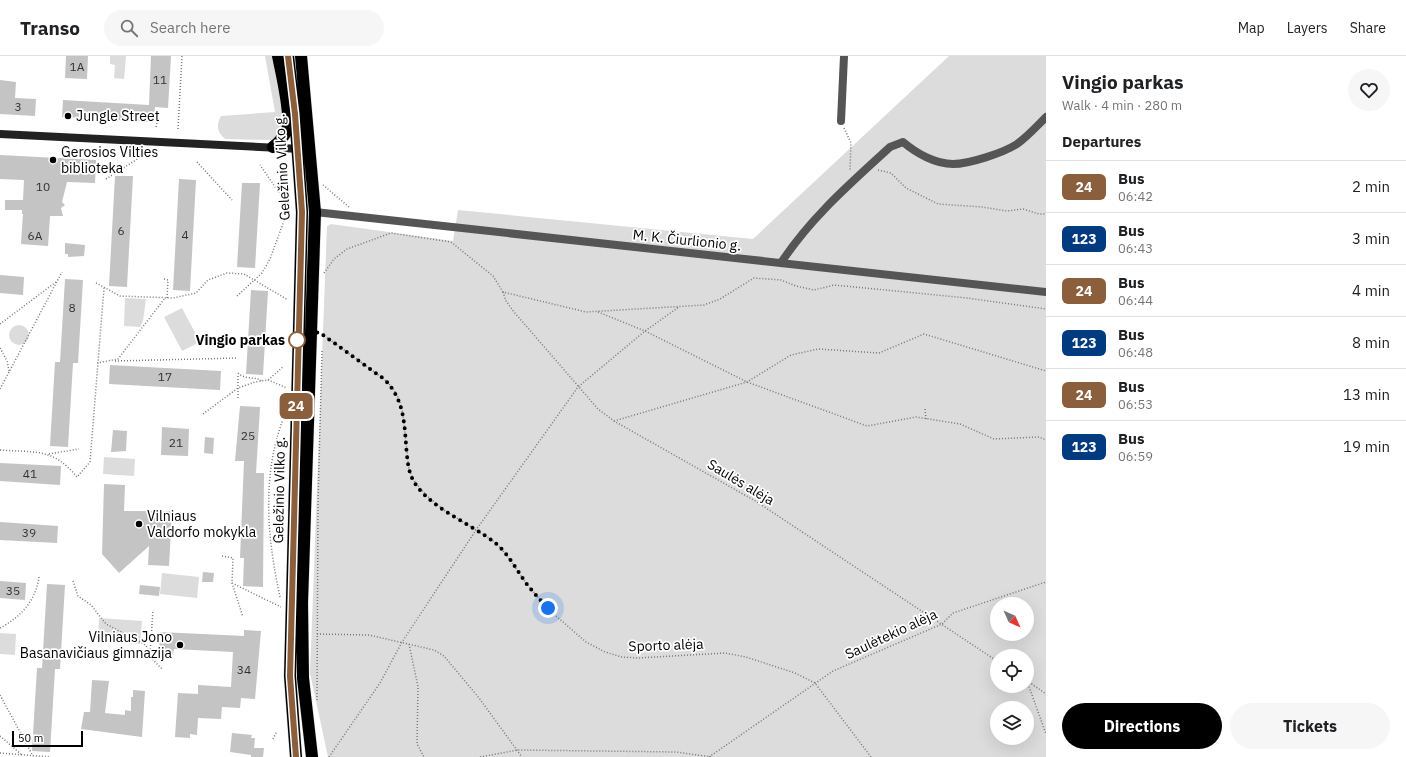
<!DOCTYPE html>
<html lang="en">
<head>
<meta charset="utf-8">
<style>
  :root { --surface:#fff; --page:#f6f6f6; --text:#202124; --muted:#757577; --line:#e0e0e0; --accent:#000 }
  body { margin:0; font-family:"IBM Plex Sans",sans-serif; background:var(--page); color:var(--text); height:100vh; display:flex; flex-direction:column; font-size:15px; white-space:nowrap }
  * { box-sizing:border-box; margin:0 }
  p { font-size:13px; color:var(--muted) }
  .icon { flex:none; width:22px; height:22px; fill:none; stroke:currentColor; stroke-width:2; stroke-linecap:round; stroke-linejoin:round }
  .map { position:relative; flex:1; overflow:hidden }
  .drawer { display:flex; flex-direction:column; background:var(--surface); width:360px }
  .drawer>* { flex:none }
  .badge { padding:0 8px; border-radius:6px; font-size:14px; line-height:26px }
  .needle { width:26px; rotate:135deg }
  .buttons { position:absolute; left:990px; top:541px; display:grid; gap:8px }
  .buttons a { display:grid; place-items:center; width:44px; height:44px; border-radius:50%; background:var(--surface); box-shadow:0 4px 16px #0002; font-size:20px }
  .scale { position:absolute; left:12px; bottom:10px; width:71px; box-sizing:border-box; padding-left:4px; border:2px solid #000; border-top:0; font-size:11px; line-height:14px; white-space:nowrap; color:#000; -webkit-text-stroke:3px #fff; paint-order:stroke }
  .you { position:absolute; width:20px; height:20px; margin:-10px; border:3px solid #fff; border-radius:50%; background:#1a73e8; box-shadow:0 0 0 6px #1a73e833 }
  .map>.badge { position:absolute; translate:-50% -50%; box-shadow:0 0 0 2px #fff }
  h2 { padding:0 16px; font-size:15px; line-height:36px }
  .round { display:grid; place-items:center; flex:none; width:42px; height:42px; border-radius:21px; background:var(--page) }
  .head { display:flex; align-items:center; justify-content:space-between; height:68px; padding:0 16px }
  h1 { font-size:19px; font-weight:800; line-height:30px }
  .button { display:flex; gap:8px; margin-top:auto; padding:8px 16px }
  .button a { flex:1; height:46px; border-radius:24px; background:var(--accent); color:#fff; font-size:16px; font-weight:800; line-height:46px; text-align:center }
  .button a+a { background:var(--page); color:var(--text) }
  ul { padding:0; list-style:none }
  li { display:flex; align-items:center; gap:12px; height:52px; padding:0 16px; border-top:1px solid var(--line) }
  li div { flex:1 }
  li b { display:block; font-size:15px }
  li em { font-style:normal }
  li .badge { min-width:44px; font-weight:700; text-align:center }
  header { display:flex; align-items:center; gap:24px; box-sizing:border-box; height:56px; padding:0 20px; background:var(--surface); border-bottom:1px solid var(--line) }
  header strong { font-size:19px }
  nav { display:flex; gap:22px; margin-inline-start:auto; font-size:14px }
  .search { width:280px; height:36px; background:var(--page); display:flex; align-items:center; gap:10px; box-sizing:border-box; padding:0 14px; border-radius:22px; color:var(--muted); font-size:15px }
  main { display:flex; flex:1; min-height:0 }
  .map>svg:first-child { display:block }
  .green { fill:#dcdcdc; fill-rule:evenodd }
  .building { fill:#c4c4c4 }
  .lines { fill:none; stroke-linecap:round; stroke-linejoin:round }
  .highway-casing { stroke:#dbdbdb; stroke-width:13 }
  .path { stroke:#777; stroke-width:1.5; stroke-dasharray:1 2; stroke-linecap:butt }
  .street { stroke:#555; stroke-width:8 }
  .secondary { stroke:#222; stroke-width:8 }
  .highway { stroke:#000; stroke-width:12 }
  .line-casing { stroke:#fff; stroke-width:9 }
  .line { stroke:#8b5e3c; stroke-width:6 }
  .walk { stroke:#000; stroke-width:4; stroke-dasharray:0 7.2 }
  .poi-dot { fill:#000; stroke:#fff; stroke-width:1.5 }
  .stop-dot { fill:#fff; stroke:#8b5e3c; stroke-width:2 }
  .labels { text-anchor:middle; stroke-width:3.5; stroke-linejoin:round; paint-order:stroke }
  .number-label { font-size:12px; fill:#313131 }
  .poi-label { font-size:14px; fill:#000; stroke:#fff; text-anchor:start }
  .street-label { font-size:14px; fill:#000; stroke:#fff }
  .stop-label { font-size:14px; font-weight:bold; fill:#000; stroke:#fff; text-anchor:end }
</style>
</head>
<body>
<header>
<strong>Transo</strong>
<div class="search"><svg class="icon" aria-label="search" viewBox="0 0 24 24"><circle cx="10" cy="10" r="6"/><path d="M15 15l6 6"/></svg>Search here</div>
<nav><a>Map</a><a>Layers</a><a>Share</a></nav>
</header>
<main>
<div class="map">
<svg width="1046" height="701" viewBox="0 0 1046 701">
  <rect width="100%" height="100%" fill="#fff"/>
  <path class="green" d="M 110,0 L 126,0 L 124,23 L 114,22 L 115,9 L 110,8 Z
    M 265,0 L 273,0 L 285,64 L 283,73 L 273,84 L 225,83 C 217,76 216,69 221,60 L 275,56 Z
    M 949,0 L 1046,0 L 1046,701 L 328,701 L 310,617 L 327,170 L 331,168 L 453,185 L 458,154 L 753,183 ZM 997,548 L 1027,548 L 1027,578 L 997,578 ZM 997,600 L 1027,600 L 1027,630 L 997,630 ZM 997,652 L 1027,652 L 1027,682 L 997,682 Z
    M 125,242 L 146,243 L 143,265 L 140,271 L 124,270 Z
    M 182,252 L 200,286 L 182,295 L 164,261 Z
    M9 279a10 10 0 1 1 20 0a10 10 0 1 1-20 0Z
    M 104,401 L 135,403 L 134,420 L 103,418 Z
    M 162,517 L 199,521 L 197,542 L 160,538 Z
    M 99,562 L 142,565 L 140,588 L 98,585 Z
    M 0,577 L 16,578 L 15,599 L 0,598 Z"/>
  <path class="building" d="M 66,0 L 88,0 L 87,23 L 65,22 Z
    M 151,0 L 171,0 L 168,52 L 155,51 L 154,66 L 62,61 L 63,44 L 149,49 Z
    M 0,24 L 16,26 L 15,42 L 36,43 L 35,60 L 0,58 Z
    M 0,99 L 96,104 L 95,127 L 67,126 L 62,146 L 65,149 L 61,152 L 63,160 L 50,160 L 48,190 L 21,188 L 23,158 L 22,158 L 22,154 L 5,154 L 5,144 L 23,144 L 24,124 L 0,123 Z
    M 115,120 L 133,120 L 127,231 L 109,230 Z
    M 179,123 L 196,124 L 190,235 L 173,234 Z
    M 242,127 L 260,127 L 255,212 L 237,211 Z
    M 65,187 L 85,189 L 84,200 L 68,201 L 68,198 L 65,198 Z
    M 0,219 L 24,221 L 23,239 L 0,237 Z
    M 65,223 L 83,224 L 78,307 L 73,307 L 68,391 L 50,390 L 55,306 L 60,306 Z
    M 251,234 L 268,235 L 263,319 L 246,318 Z
    M 110,309 L 221,315 L 220,334 L 109,328 Z
    M 240,350 L 260,351 L 256,417 L 264,417 L 263,531 L 243,530 L 244,502 L 240,502 L 244,405 L 235,405 Z
    M 162,371 L 189,373 L 188,400 L 161,399 Z
    M 113,374 L 127,375 L 126,395 L 111,396 Z
    M 205,381 L 214,382 L 213,398 L 204,397 Z
    M 0,407 L 61,410 L 60,429 L 0,425 Z
    M 104,428 L 125,429 L 124,455 L 172,455 L 169,510 L 148,509 L 149,490 L 119,517 L 102,498 Z
    M 0,466 L 58,470 L 57,487 L 0,484 Z
    M 203,516 L 214,517 L 213,526 L 202,526 Z
    M 0,525 L 26,527 L 25,544 L 0,542 Z
    M 47,528 L 65,529 L 60,613 L 55,613 L 50,696 L 32,695 L 37,612 L 42,612 Z
    M 140,529 L 160,531 L 159,540 L 139,538 Z
    M 244,574 L 261,575 L 255,643 L 241,642 L 240,652 L 222,651 L 221,663 L 198,662 L 197,679 L 190,678 L 190,682 L 175,681 L 178,637 L 198,638 L 198,629 L 231,631 L 233,596 L 174,593 L 173,598 L 159,597 L 160,576 L 244,580 Z
    M 92,624 L 109,625 L 105,657 L 125,659 L 125,654 L 131,655 L 131,641 L 133,641 L 133,634 L 145,635 L 142,681 L 81,673 L 84,656 L 90,656 Z
    M 232,677 L 252,679 L 251,682 L 255,682 L 254,692 L 264,692 L 263,701 L 251,701 L 251,699 L 230,696 Z"/>
  <g class="lines">
    <defs>
      <path id="highway" d="M 288,0 L 295,58 L 302,156 L 290,620 L 296,701
        M 301,0 L 315,156 L 302,547 L 303,622 L 312,701
        M 273,91 C 278,87 284,81 287,74 C 292,60 281,16 278,0"/>
    </defs>
    <use href="#highway" class="highway-casing"/>
    <path class="path" d="M 156,71 L 158,62
      M 844,72 L 851,87 L 850,115
      M 178,73 L 182,0
      M 197,106 L 232,144
      M 878,114 L 891,117 L 906,132 L 938,148 L 982,151 L 1007,155 L 1023,153 L 1039,158 L 1046,158
      M 106,123 L 139,102
      M 323,129 L 349,151
      M 324,217 L 334,203 L 347,193 L 391,177 L 451,186 L 493,220 L 503,236 L 586,256 L 704,249 L 720,243 L 754,222 L 781,224 L 796,230 L 814,234 L 834,229 L 967,242 L 1046,253
      M 164,223 L 168,224 L 167,242
      M 96,227 L 120,240 L 173,242 L 196,237 L 208,224 L 227,217 L 244,218 L 288,244
      M 503,236 L 506,245 L 514,256 L 598,353 L 614,365 L 757,446 L 997,605
      M 237,240 L 262,217 L 270,203 L 289,151 L 260,109
      M 598,256 L 645,275 L 747,326 L 867,370 L 916,361 L 960,368 L 994,383 L 1039,381 L 1046,384
      M 0,268 L 56,226
      M 322,278 L 384,323 L 393,332 L 399,343 L 403,358 L 409,414 L 415,426 L 426,439 L 444,454 L 495,486 L 505,497 L 526,527 L 548,553 L 586,586 L 605,596 L 622,601 L 638,602 L 725,597 L 746,601 L 795,617 L 815,627 L 871,701
      M 0,292 L 7,305 L 9,315
      M 115,305 L 238,302
      M 97,307 L 118,303 L 165,242
      M 238,317 C 245,324 254,320 262,325
      M 238,320 L 238,342
      M 268,324 L 287,332
      M 0,333 L 62,216
      M 925,353 L 926,363
      M 203,358 L 238,332 L 255,326 L 268,324 L 284,310
      M 614,365 L 747,326 L 791,299 L 818,293 L 879,297 L 924,278 L 1046,315
      M 0,394 C 36,397 52,391 77,421 L 90,406 L 104,232
      M 49,398 L 79,393
      M 222,500 L 233,502 L 232,527 L 243,561
      M 73,525 L 78,540 L 91,549 L 106,568 L 146,589 L 150,601 L 163,614
      M 232,527 L 281,551
      M 280,541 C 267,480 261,418 285,358
      M 0,572 C 21,561 36,544 39,521
      M 317,578 L 369,579 L 434,594 L 444,600 L 479,642 L 522,701
      M 409,588 L 418,631 L 417,688 L 424,701
      M 150,599 L 153,554
      M 1027,625 L 1046,678
      M 1029,626 L 1046,638
      M 0,639 L 33,700
      M 317,644 L 318,447 L 322,294
      M 0,680 L 22,699
      M 273,683 L 277,675
      M 0,697 L 51,701
      M 329,701 L 380,627 L 402,586 L 476,474 L 578,331 L 645,275 L 679,251
      M 480,701 L 518,694 L 676,696 L 712,701
      M 709,701 L 833,615 L 942,568 L 953,557 L 1046,526"/>
    <path class="street" d="M 841,65 L 844,0
      M 315,156 L 1046,236
      M 781,207 C 810,162 851,127 890,91 L 903,86 C 916,97 935,108 953,108 C 969,108 1003,97 1017,88 C 1027,81 1037,70 1046,61"/>
    <path class="secondary" d="M 0,78 L 301,93"/>
    <use href="#highway" class="highway"/>
  </g>
  <g class="lines">
    <defs>
      <path id="line" d="M 288,0 L 295,58 L 302,156 L 290,620 L 296,701"/>
    </defs>
    <use href="#line" class="line-casing"/>
    <use href="#line" class="line"/>
    <path class="walk" d="M 297,284 L 319,276 L 384,323 C 406,345 404,370 407,400 C 408,409 409,417 414,426 C 431,453 470,467 494,486 C 508,497 516,513 526,527 C 533,536 540,544 548,552"/>
  </g>
  <g class="poi-dot">
    <circle cx="68" cy="60" r="4"/>
    <circle cx="53" cy="104" r="4"/>
    <circle cx="139" cy="468" r="4"/>
    <circle cx="180" cy="589" r="4"/>
  </g>
  <circle class="stop-dot" cx="297" cy="284" r="8"/>
  <g class="labels">
    <g class="number-label">
      <text x="77" y="15">1A</text>
      <text x="160" y="28">11</text>
      <text x="18" y="55">3</text>
      <text x="43" y="135">10</text>
      <text x="121" y="179">6</text>
      <text x="185" y="183">4</text>
      <text x="35" y="184">6A</text>
      <text x="72" y="256">8</text>
      <text x="165" y="325">17</text>
      <text x="248" y="384">25</text>
      <text x="176" y="391">21</text>
      <text x="30" y="422">41</text>
      <text x="29" y="481">39</text>
      <text x="13" y="539">35</text>
      <text x="244" y="618">34</text>
    </g>
    <g class="poi-label">
      <text x="76" y="65">Jungle Street</text>
      <text x="61" y="101">Gerosios Vilties<tspan x="61" dy="16">biblioteka</tspan></text>
      <text x="147" y="465">Vilniaus<tspan x="147" dy="16">Valdorfo mokykla</tspan></text>
      <text x="172" y="586" text-anchor="end">Vilniaus Jono<tspan x="172" dy="16">Basanavičiaus gimnazija</tspan></text>
    </g>
    <g class="street-label">
      <text transform="translate(282 111) rotate(-93)" y="5">Geležinio Vilko g.</text>
      <text transform="translate(687 184) rotate(6)" y="5">M. K. Čiurlionio g.</text>
      <text transform="translate(741 426) rotate(31)" y="5">Saulės alėja</text>
      <text transform="translate(279 434) rotate(-89)" y="5">Geležinio Vilko g.</text>
      <text transform="translate(891 578) rotate(-25)" y="5">Saulėtekio alėja</text>
      <text transform="translate(666 589) rotate(-2)" y="5">Sporto alėja</text>
    </g>
    <g class="stop-label">
      <text x="285" y="289">Vingio parkas</text>
    </g>
  </g>
</svg>
<div class="buttons">
<a><svg class="needle" viewBox="-14 -14 28 28"><path d="M0-13l5 13h-10z" fill="#e53935"/><path d="M0 13l5-13h-10z" fill="#757577"/></svg></a>
<a><svg class="icon" aria-label="locate" viewBox="0 0 24 24"><circle cx="12" cy="12" r="6"/><path d="M12 2v4M12 18v4M2 12h4M18 12h4"/></svg></a>
<a><svg class="icon" aria-label="layers" viewBox="0 0 24 24"><path d="M12 4l9 5-9 5-9-5zM3 14l9 5 9-5"/></svg></a>
</div>
<div class="scale">50 m</div>
<div class="you" style="left:548px;top:552px"></div>
<b class="badge" style="left:296px;top:350px;background:#8b5e3c;color:#fff">24</b>
</div>
<section class="drawer">
<div class="head"><div><h1>Vingio parkas</h1><p>Walk · 4 min · 280 m</p></div><a class="round"><svg class="icon" aria-label="heart" viewBox="0 0 24 24"><path d="M12 20l-8-8c-3-5 5-10 8-4 3-6 11-1 8 4z"/></svg></a></div>
<h2>Departures</h2>
<ul>
<li><span class="badge" style="background:#8b5e3c;color:#fff">24</span><div><b>Bus</b><p>06:42</p></div><em>2 min</em></li>
<li><span class="badge" style="background:#003b80;color:#fff">123</span><div><b>Bus</b><p>06:43</p></div><em>3 min</em></li>
<li><span class="badge" style="background:#8b5e3c;color:#fff">24</span><div><b>Bus</b><p>06:44</p></div><em>4 min</em></li>
<li><span class="badge" style="background:#003b80;color:#fff">123</span><div><b>Bus</b><p>06:48</p></div><em>8 min</em></li>
<li><span class="badge" style="background:#8b5e3c;color:#fff">24</span><div><b>Bus</b><p>06:53</p></div><em>13 min</em></li>
<li><span class="badge" style="background:#003b80;color:#fff">123</span><div><b>Bus</b><p>06:59</p></div><em>19 min</em></li>
</ul>
<div class="button"><a>Directions</a><a>Tickets</a></div>
</section>
</main>
</body>
</html>
